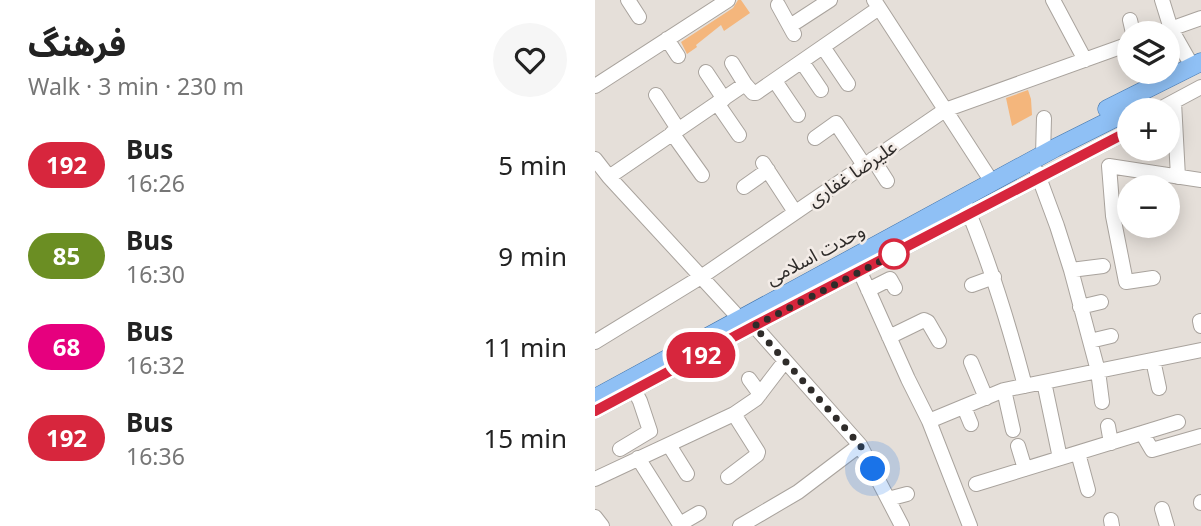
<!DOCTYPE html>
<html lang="en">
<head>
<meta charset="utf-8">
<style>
  :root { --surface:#fff; --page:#f6f6f6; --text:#222; --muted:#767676 }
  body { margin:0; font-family:"Noto Sans","Noto Sans Arabic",sans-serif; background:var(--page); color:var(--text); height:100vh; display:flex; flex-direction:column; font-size:26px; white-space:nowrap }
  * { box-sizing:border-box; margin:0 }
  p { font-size:23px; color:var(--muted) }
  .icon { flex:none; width:38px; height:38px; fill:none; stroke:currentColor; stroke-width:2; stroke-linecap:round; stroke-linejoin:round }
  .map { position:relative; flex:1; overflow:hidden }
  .panel { display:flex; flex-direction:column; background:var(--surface); width:595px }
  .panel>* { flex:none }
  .badge { padding:0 14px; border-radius:23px; font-size:24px; line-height:46px }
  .controls { position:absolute; left:522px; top:21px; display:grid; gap:14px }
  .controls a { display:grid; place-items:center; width:63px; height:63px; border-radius:50%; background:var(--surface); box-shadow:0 4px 18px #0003; font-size:35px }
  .you { position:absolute; width:35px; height:35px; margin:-18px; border:5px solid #fff; border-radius:50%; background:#1a73e8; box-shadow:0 0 0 10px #1a73e833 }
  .map>.badge { position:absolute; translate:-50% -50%; box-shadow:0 0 0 4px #fff }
  .round { display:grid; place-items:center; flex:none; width:74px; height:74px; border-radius:37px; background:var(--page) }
  .summary { display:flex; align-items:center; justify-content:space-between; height:119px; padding:0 28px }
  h1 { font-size:33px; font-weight:800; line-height:52px }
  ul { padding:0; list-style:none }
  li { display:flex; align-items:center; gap:21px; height:91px; padding:0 28px }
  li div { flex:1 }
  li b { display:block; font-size:26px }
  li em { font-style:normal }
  li .badge { min-width:77px; font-weight:700; text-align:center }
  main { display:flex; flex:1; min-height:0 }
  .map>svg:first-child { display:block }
  .building { fill:#f4b67c }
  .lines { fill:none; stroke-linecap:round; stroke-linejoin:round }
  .minor-casing { stroke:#a9a39d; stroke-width:16 }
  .major-casing { stroke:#3d71aa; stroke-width:19 }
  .minor { stroke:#fff; stroke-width:14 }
  .major { stroke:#8fc0f5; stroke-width:18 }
  .line-casing { stroke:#fff; stroke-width:16 }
  .line { stroke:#d7263d; stroke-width:10 }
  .walk { stroke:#2f2c2a; stroke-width:7; stroke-dasharray:0 12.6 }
  .stop-dot { fill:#fff; stroke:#d7263d; stroke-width:3.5 }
  .labels { text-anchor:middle; stroke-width:5; stroke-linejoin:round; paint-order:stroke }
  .street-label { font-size:19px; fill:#2f2c2a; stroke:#f3ece7 }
</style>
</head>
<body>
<main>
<section class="panel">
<div class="summary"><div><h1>فرهنگ</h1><p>Walk · 3 min · 230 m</p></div><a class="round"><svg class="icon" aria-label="heart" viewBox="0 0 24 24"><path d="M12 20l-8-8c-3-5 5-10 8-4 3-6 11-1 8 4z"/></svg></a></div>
<ul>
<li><span class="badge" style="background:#d7263d;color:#fff">192</span><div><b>Bus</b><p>16:26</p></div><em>5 min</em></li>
<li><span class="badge" style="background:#6b8e23;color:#fff">85</span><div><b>Bus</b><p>16:30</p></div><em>9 min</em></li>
<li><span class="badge" style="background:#e6007e;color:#fff">68</span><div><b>Bus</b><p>16:32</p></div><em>11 min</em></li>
<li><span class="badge" style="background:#d7263d;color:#fff">192</span><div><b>Bus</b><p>16:36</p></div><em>15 min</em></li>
</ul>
</section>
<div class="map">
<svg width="606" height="526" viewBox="0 0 606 526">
  <rect width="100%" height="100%" fill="#e5dfd9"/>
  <path class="building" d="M 143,0 L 146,0 L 155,13 L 129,31 L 126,25 L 101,45 L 102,47 L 92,54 L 86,42 L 138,8 Z
    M 433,90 L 436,99 L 437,115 L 417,126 L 411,98 Z"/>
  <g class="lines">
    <defs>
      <path id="minor" d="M 33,0 L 44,17
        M 279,0 L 397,182
        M 458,0 L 490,60
        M 567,0 L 576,29 L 597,66
        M 183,5 L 199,34
        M 535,20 L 538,33
        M 195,26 L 235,0
        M 564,33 L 606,18
        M 72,39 L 83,56
        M 228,47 L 253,84
        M 207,62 L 226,90
        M 137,63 L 150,84 L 158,93 L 161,93 L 284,8
        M 111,72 L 129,99
        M 180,81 L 203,115
        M 0,86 L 133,0
        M 61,95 L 83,129
        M 579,102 L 583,177
        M 122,103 L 144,135
        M 563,110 L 606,87
        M 77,133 L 107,175
        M 220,138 L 241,123 L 269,165
        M 448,155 L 449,118
        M 0,159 L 14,177 L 145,319
        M 278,159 L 292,181
        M 168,163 L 200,212
        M 442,172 L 462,226 L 476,270 L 503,371 L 507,402
        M 14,177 L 150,84
        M 149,187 L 173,170
        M 372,208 C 396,266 414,325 430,386
        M 262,265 L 313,379 L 334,421 L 375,526
        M 476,270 L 508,266
        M 558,278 L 531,282 L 518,216 L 514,166 L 606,180
        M 377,285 L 399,277
        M 273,290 L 295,279 L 300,288
        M 485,307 L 506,302
        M 154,320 L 265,445 L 307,526
        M 605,321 L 606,326
        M 294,337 L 329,320 L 333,322 L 344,341
        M 495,341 L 516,336
        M 0,342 L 106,277 L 350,110 L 534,44
        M 558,360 L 564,388
        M 376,362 L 391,398
        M 154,379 L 165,394
        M 449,382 L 465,458
        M 409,390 L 418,430
        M 369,407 L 376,424
        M 0,411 L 159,326 L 534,131
        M 334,421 L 409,390 L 606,350
        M 513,426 L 516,443
        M 547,433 L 557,450 L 606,436
        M 74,445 L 92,474
        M 423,446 L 430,469
        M 25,449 L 55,431 L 45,401 L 36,384
        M 483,453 L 493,490
        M 43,458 L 86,526
        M 133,477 L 162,455 L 163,452 L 139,414
        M 0,479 L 139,414 L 161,399 L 190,361
        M 381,484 L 583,422
        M 293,499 L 312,494
        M 606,502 L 606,503
        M 567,509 L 572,526
        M 0,517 L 7,526
        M 516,520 L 517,526
        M 85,524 L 104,513
        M 145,526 L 203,492 L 265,445"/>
      <path id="major" d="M 512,109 L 606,62
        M 0,398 L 460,148 L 534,111"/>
    </defs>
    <use href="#minor" class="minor-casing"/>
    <use href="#major" class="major-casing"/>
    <use href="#minor" class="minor"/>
    <use href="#major" class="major"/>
  </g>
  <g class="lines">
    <defs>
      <path id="line" d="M 0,411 L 159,326 L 534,131"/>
    </defs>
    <use href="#line" class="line-casing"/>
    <use href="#line" class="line"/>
    <path class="walk" d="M 278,469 L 265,445 L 159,326 L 309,249 L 299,254"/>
  </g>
  <circle class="stop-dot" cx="299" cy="254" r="14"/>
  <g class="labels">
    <g class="street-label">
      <text transform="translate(257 173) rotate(-34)" y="7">علیرضا غفاری</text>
      <text transform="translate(220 254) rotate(-28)" y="7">وحدت اسلامی</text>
    </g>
  </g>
</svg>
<div class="controls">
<a><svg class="icon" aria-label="layers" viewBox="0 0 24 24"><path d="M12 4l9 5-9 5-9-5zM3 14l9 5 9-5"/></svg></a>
<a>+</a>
<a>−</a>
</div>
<div class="you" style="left:278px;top:469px"></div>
<b class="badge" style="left:106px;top:355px;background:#d7263d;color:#fff">192</b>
</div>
</main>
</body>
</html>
